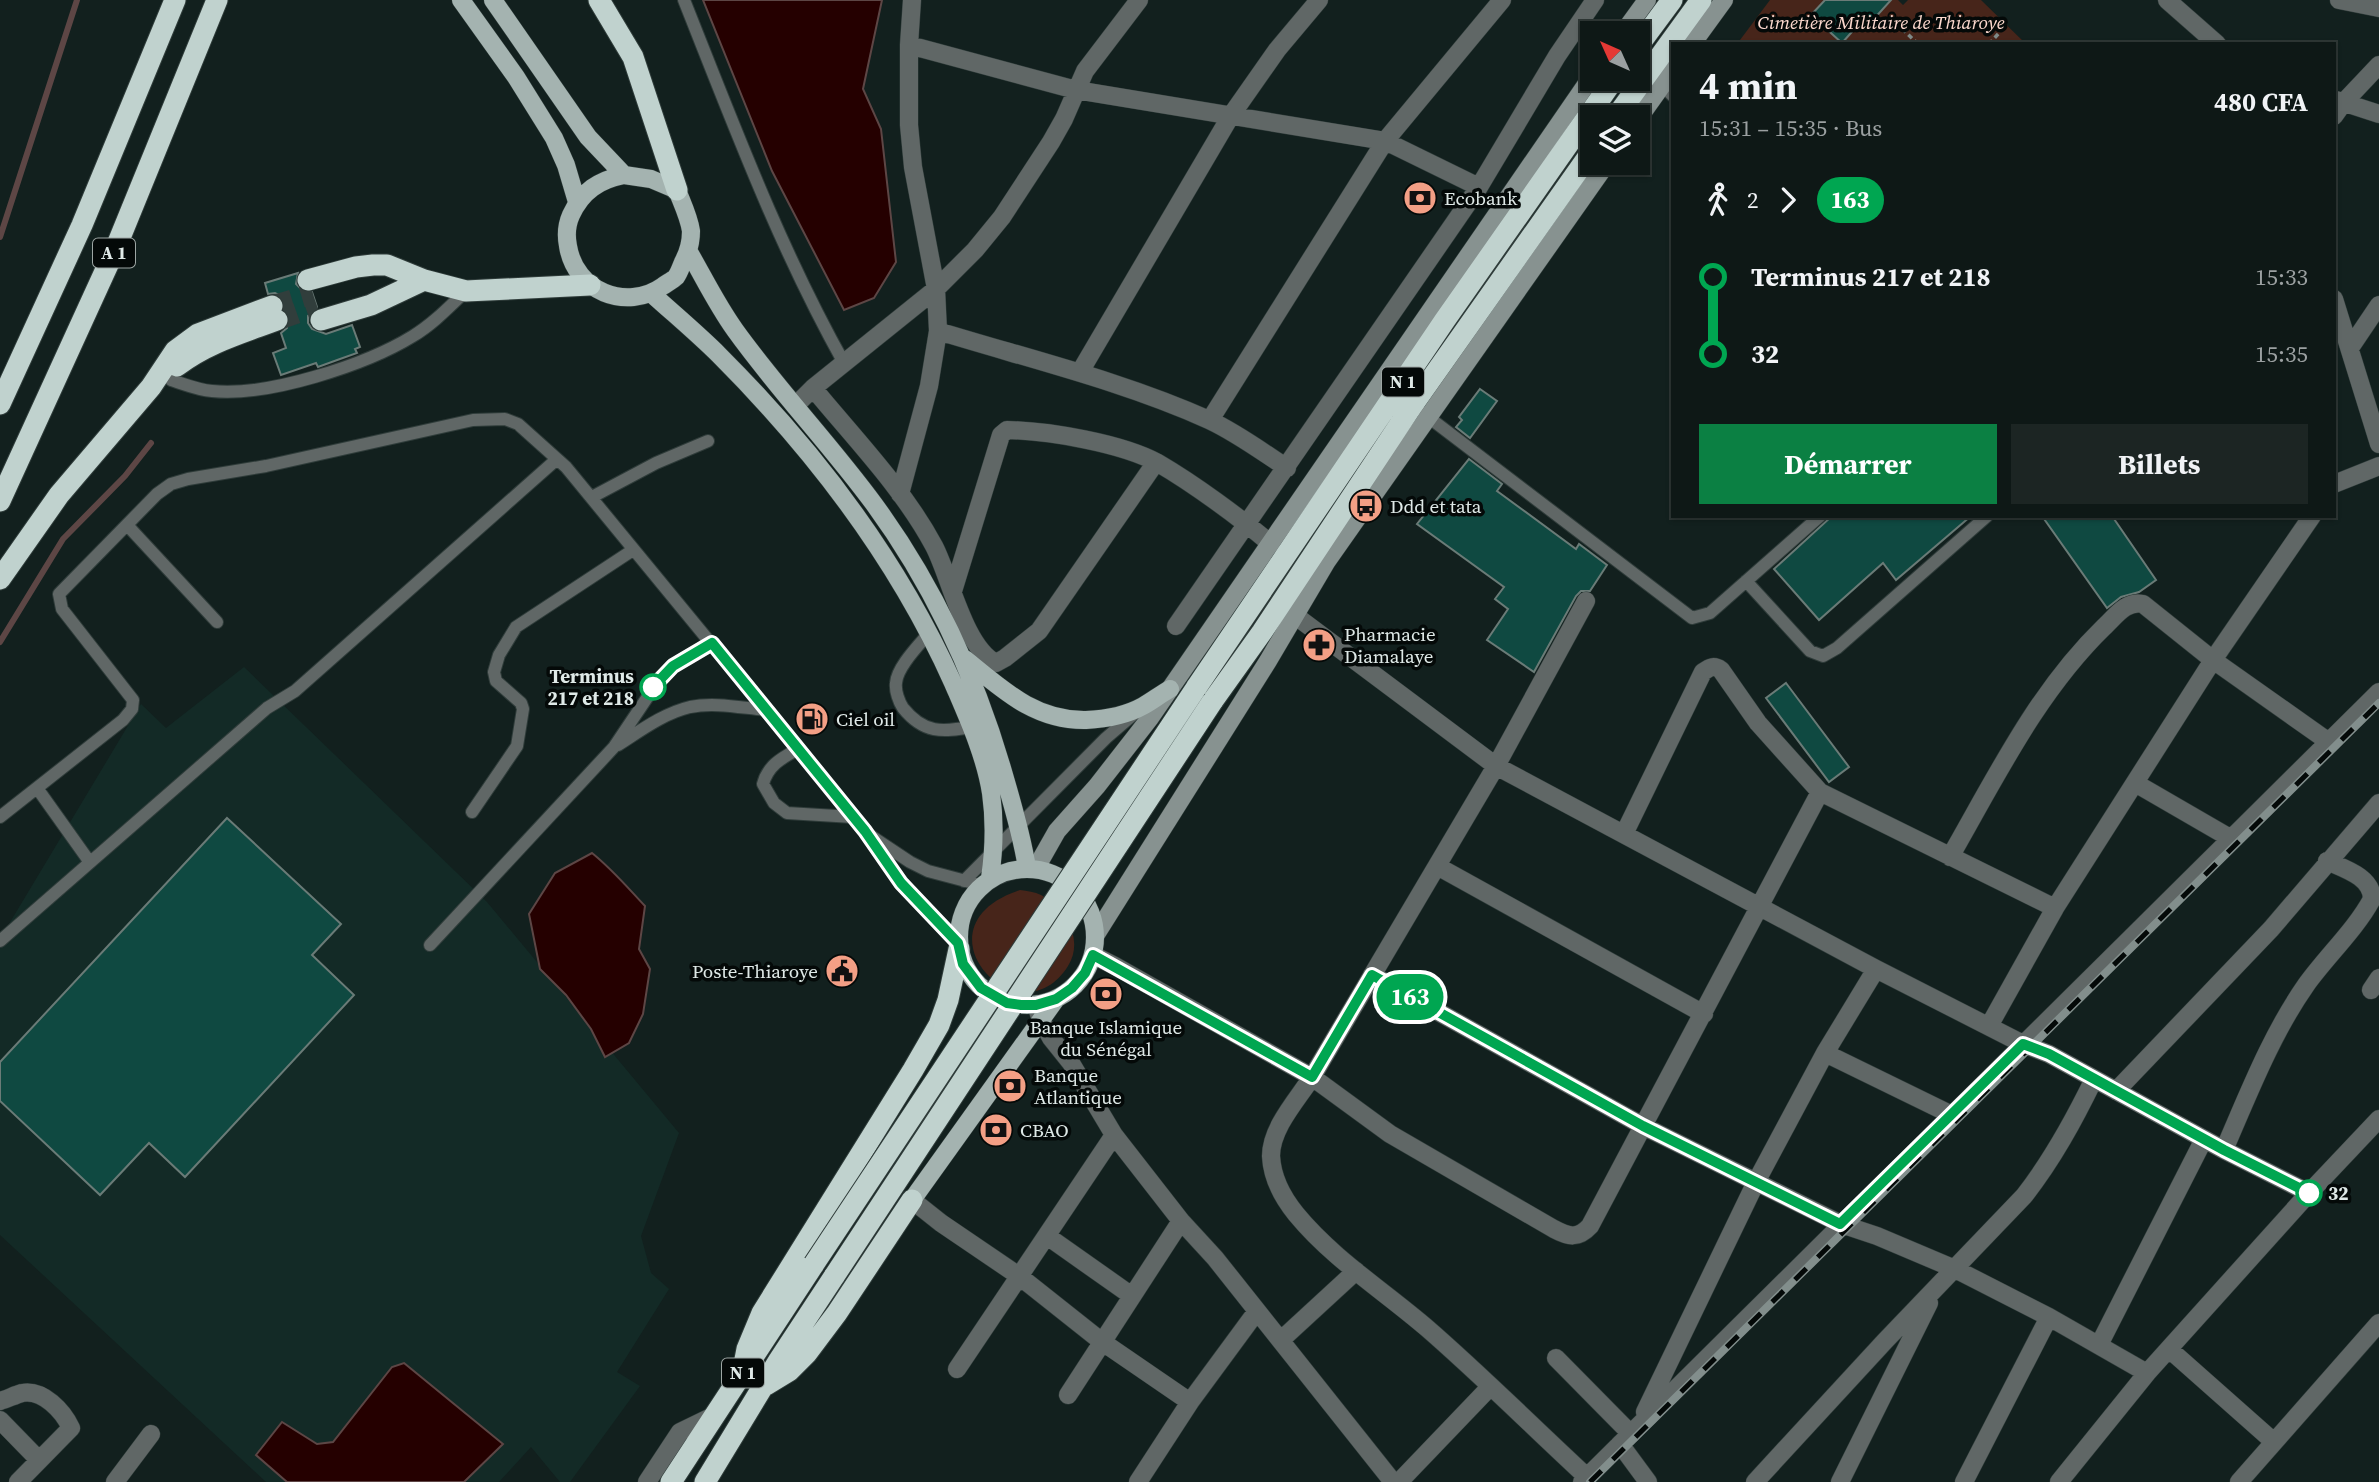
<!DOCTYPE html>
<html lang="fr">
<head>
<meta charset="utf-8">
<style>
  :root { --surface:#0e1816; --page:#1c2523; --text:#f1f3f6; --muted:#9ba0a1; --line:#2e3735; --accent:#0b8043 }
  body { margin:0; font-family:"Source Serif 4",serif; background:var(--page); color:var(--text); height:100vh; display:flex; flex-direction:column; font-size:26px; white-space:nowrap }
  * { box-sizing:border-box; margin:0 }
  p { font-size:23px; color:var(--muted) }
  .icon { flex:none; width:38px; height:38px; fill:none; stroke:currentColor; stroke-width:2; stroke-linecap:round; stroke-linejoin:round }
  .map { position:relative; flex:1; overflow:hidden }
  .details { position:absolute; left:1671px; top:42px; width:665px; height:476px; display:flex; flex-direction:column; background:var(--surface); border-radius:0px; box-shadow:0 2px 5px #0004,0 0 0 2px var(--line) }
  .details>* { flex:none }
  .badge { padding:0 14px; border-radius:23px; font-size:24px; line-height:46px }
  .needle { width:46px; rotate:315deg }
  .controls { position:absolute; left:1580px; top:21px; display:grid; gap:14px }
  .controls a { display:grid; place-items:center; width:70px; height:70px; border-radius:0px; background:var(--surface); box-shadow:0 2px 5px #0004,0 0 0 2px var(--line); font-size:35px }
  .map>.badge { position:absolute; translate:-50% -50%; box-shadow:0 0 0 4px #fff }
  .legs { display:flex; align-items:center; gap:10px; height:77px; padding:0 28px; font-size:23px }
  .legs p { margin-inline-start:auto }
  .overview { display:flex; align-items:center; justify-content:space-between; height:119px; padding:0 28px }
  h1 { font-size:38px; font-weight:700; line-height:52px }
  .action { display:flex; gap:14px; margin-top:auto; padding:14px 28px }
  .action a { flex:1; height:80px; border-radius:0px; background:var(--accent); color:#fff; font-size:28px; font-weight:700; line-height:80px; text-align:center }
  .action a+a { background:var(--page); color:var(--text) }
  ul { padding:0 28px; list-style:none }
  li { display:flex; align-items:center; gap:24px; height:77px; font-size:26px }
  li i { display:grid; place-items:center; width:10px; height:100%; margin:0 9px; background:currentColor }
  li i::after { content:''; width:18px; height:18px; margin:-9px; border:5px solid; border-radius:50%; background:var(--surface) }
  li p { margin-inline-start:auto }
  li:first-child i { background:linear-gradient(#0000 50%,currentColor 0) }
  li:last-child i { background:linear-gradient(currentColor 50%,#0000 0) }
  .map>svg:first-child { display:block }
  .built { fill:#132a26 }
  .green { fill:#47251a }
  .water { fill:#250000; stroke:#5d4645; stroke-width:2 }
  .lines { fill:none; stroke-linecap:round; stroke-linejoin:round }
  .stream { stroke:#5d4645; stroke-width:6 }
  .building { fill:#0f4941; stroke:#6a7b77; stroke-width:2 }
  .highway-tunnel { stroke:#313e3c; stroke-width:21; stroke-dasharray:21 10; stroke-linecap:butt }
  .lane-casing { stroke:#2f3c3a; stroke-width:14 }
  .street-casing { stroke:#2f3c3a; stroke-width:19 }
  .secondary-casing { stroke:#2f3c3a; stroke-width:19 }
  .primary-casing { stroke:#2f3c3a; stroke-width:19 }
  .highway-casing { stroke:#2f3c3a; stroke-width:23 }
  .path { stroke:#7e8a88; stroke-width:3.5; stroke-dasharray:5 3.5; stroke-linecap:butt }
  .lane { stroke:#606766; stroke-width:12 }
  .street { stroke:#606766; stroke-width:18 }
  .secondary { stroke:#879290; stroke-width:18 }
  .primary { stroke:#a4b3b0; stroke-width:18 }
  .highway { stroke:#c0d2ce; stroke-width:21 }
  .rail-casing { stroke:#828e8c; stroke-width:8 }
  .rail { stroke:#040908; stroke-width:5; stroke-dasharray:16; stroke-linecap:butt }
  .highway-bridge-casing { stroke:#2f3c3a; stroke-width:23; stroke-linecap:butt }
  .highway-bridge { stroke:#c0d2ce; stroke-width:21 }
  .line-1-casing { stroke:#fff; stroke-width:16 }
  .line-1 { stroke:#00a651; stroke-width:10 }
  .stop-1-dot { fill:#fff; stroke:#00a651; stroke-width:3.5 }
  .labels { text-anchor:middle; stroke-width:7; stroke-linejoin:round; paint-order:stroke }
  .shield { fill:#040908; stroke:#9da6a4; stroke-width:2 }
  .shield-label { font-size:18px; font-weight:bold; fill:#dfe9e7 }
  .park-label { font-size:19px; font-style:italic; fill:#fcd9ce; stroke:#040908 }
  .poi-label { font-size:19px; fill:#dfe9e7; stroke:#040908; text-anchor:start }
  .stop-label { font-size:19px; font-weight:bold; fill:#dfe9e7; stroke:#040908; text-anchor:end }
</style>
</head>
<body>
<div class="map">
<svg width="2379" height="1482" viewBox="0 0 2379 1482">
  <rect width="100%" height="100%" fill="#12201e"/>
  <path class="built" d="M 244,667 L 487,902 L 679,1133 L 641,1236 L 651,1273 L 669,1289 L 617,1372 L 640,1386 L 570,1482 L 560,1482 L 531,1447 L 499,1482 L 266,1482 L 0,1235 L 0,939 L 141,704 L 166,728 Z"/>
  <path class="green" d="M 1770,0 L 1898,0 L 1903,5 L 1908,0 L 1981,0 L 2026,44 L 1737,44 Z
    M 1020,890 C 1027,891 1035,892 1041,895 C 1067,909 1084,940 1068,966 C 1019,1044 909,926 1020,890 Z"/>
  <path class="water" d="M 703,0 L 882,0 L 863,89 L 881,129 L 896,262 L 874,298 L 844,310 L 772,171 Z
    M 592,853 C 613,870 627,887 645,906 L 639,949 L 650,969 L 643,1014 L 629,1043 L 605,1057 L 591,1029 L 566,995 L 540,969 L 529,914 L 555,873 Z
    M 404,1363 L 503,1444 L 464,1482 L 287,1482 L 256,1455 L 282,1422 L 317,1444 L 333,1442 L 392,1367 Z"/>
  <g class="lines">
    <path class="stream" d="M 0,237 L 77,0
      M 0,642 L 63,539 L 125,476 L 151,443"/>
  </g>
  <path class="building" d="M 1825,0 L 1891,0 L 1872,21 L 1866,16 L 1842,43 L 1811,15 Z
    M 298,273 L 296,284 L 304,292 L 312,292 L 317,307 L 308,316 L 308,323 L 312,329 L 326,334 L 352,325 L 360,347 L 355,349 L 357,353 L 340,359 L 318,367 L 316,363 L 281,375 L 273,353 L 286,348 L 281,333 L 287,328 L 289,316 L 284,309 L 284,302 L 281,296 L 275,293 L 268,294 L 265,283 Z
    M 1480,389 L 1497,401 L 1470,438 L 1456,427 L 1462,420 L 1459,417 Z
    M 1469,459 L 1502,484 L 1497,491 L 1576,549 L 1579,544 L 1607,565 L 1590,591 L 1581,591 L 1576,596 L 1534,672 L 1487,640 L 1508,609 L 1495,599 L 1504,587 L 1417,524 Z
    M 1832,516 L 1971,516 L 1896,580 L 1883,563 L 1819,620 L 1774,569 Z
    M 2042,516 L 2112,516 L 2156,580 L 2139,592 L 2121,597 L 2107,608 Z
    M 1786,683 L 1849,767 L 1829,782 L 1766,698 Z
    M 227,818 L 341,924 L 312,955 L 354,995 L 185,1177 L 149,1143 L 100,1195 L 0,1101 L 0,1062 Z"/>
  <g class="lines">
    <path class="highway-tunnel" d="M 272,306 L 313,294
      M 277,320 L 317,306"/>
    <defs>
      <path id="lane" d="M 684,0 C 733,123 779,247 844,363
        M 1662,85 L 1673,96
        M 171,380 C 184,384 198,390 212,391 C 267,397 366,365 413,336 C 433,324 449,307 466,291
        M 1423,413 L 1692,618 L 1710,613 L 1820,516
        M 592,497 L 656,463 L 708,441
        M 127,525 L 217,622
        M 1746,581 L 1810,651 L 1823,656 L 1837,648 L 1987,516
        M 929,633 C 919,645 897,667 896,683 C 895,691 899,702 903,708 C 924,734 942,732 972,727
        M 618,745 C 640,731 664,713 690,707 C 715,702 742,708 767,710
        M 798,749 C 782,758 768,765 763,784 L 774,803 L 787,813 L 853,817
        M 37,788 L 89,861
        M 472,812 L 517,746 L 523,709 L 521,703 L 496,681 L 494,672 L 499,655 L 516,627 L 633,550
        M 0,817 L 123,720 L 132,709 L 133,700 L 62,609 L 59,594 L 157,494 L 171,484 L 188,479 L 266,466 L 473,420 L 505,419 L 518,424 L 566,467 L 865,831 C 891,873 923,908 958,943
        M 871,836 L 910,862 L 928,871 L 981,885
        M 964,881 L 1106,738 L 1134,714
        M 0,941 L 267,708 L 295,691 L 557,459
        M 430,945 L 614,747 L 661,677 L 673,666 L 712,643"/>
      <path id="street" d="M 2167,0 L 2217,44
        M 2339,0 L 2379,8
        M 909,45 L 1076,90 L 1385,141 L 1479,187
        M 2336,100 L 2379,114
        M 2334,116 L 2344,102 L 2379,65
        M 2334,299 L 2379,444
        M 938,331 C 1029,359 1122,381 1209,420 C 1237,433 1261,451 1287,468
        M 2350,348 L 2379,305
        M 1080,372 L 1230,117 L 1277,50 L 1319,0
        M 813,388 C 854,438 903,488 934,546 C 950,576 964,647 996,663 L 1005,658 L 1039,631 L 1156,462
        M 795,406 L 813,388 L 936,289 L 975,250 L 1002,217 L 1051,142 L 1064,119 L 1085,71 L 1139,0
        M 1210,420 L 1385,141 L 1502,0
        M 2334,484 L 2379,466
        M 900,494 L 929,386 L 938,331 L 936,289 L 913,167 L 909,125 L 909,45 L 912,0
        M 953,591 L 1001,435 L 1007,430 C 1049,431 1121,443 1158,463 C 1194,484 1239,517 1271,544
        M 1586,601 L 1496,766 L 1312,1077 C 1297,1100 1271,1128 1271,1156 C 1272,1177 1283,1198 1296,1214 C 1333,1259 1384,1291 1428,1329 C 1482,1376 1534,1428 1587,1477
        M 1285,608 L 1496,766 L 1876,969 L 2023,1044 L 2049,1054 L 2224,1150 L 2309,1193
        M 1176,626 L 1479,187 L 1557,56 L 1595,0
        M 2135,783 L 2230,838
        M 1624,834 L 1703,672 C 1710,667 1714,665 1721,670 L 1758,723 L 1820,792 L 2055,908 L 2213,660 L 2312,516
        M 1950,857 C 1996,777 2037,692 2104,627 C 2115,617 2126,600 2143,604 L 2213,660 L 2329,742
        M 1437,866 L 1704,1014
        M 1093,955 L 1115,966 L 1312,1077 L 1390,1134 L 1554,1229 C 1569,1237 1578,1239 1590,1226 L 1820,792
        M 1372,975 L 1643,1126 L 1841,1224 L 1877,1236 L 1955,1269 L 2049,1317 L 2147,1373
        M 2371,990 L 2379,978
        M 1036,1005 L 1041,1020 L 1051,1038 L 1071,1063 L 1114,1135 L 1181,1221 L 1215,1258 L 1393,1482
        M 1989,1026 L 2055,908
        M 1825,1053 L 1952,1115
        M 2116,1091 L 2271,929 L 2379,803
        M 2224,1150 C 2248,1095 2271,1035 2306,985 C 2326,957 2356,929 2372,899 C 2372,877 2345,869 2327,861
        M 912,1200 L 941,1223 L 1019,1276 L 1101,1341 L 1190,1402
        M 1047,1236 L 1132,1296
        M 1281,1340 L 1356,1271
        M 2099,1345 L 2204,1139
        M 2169,1349 L 2274,1442
        M 1556,1358 L 1631,1434
        M 957,1369 L 1114,1135
        M 1068,1395 L 1181,1221
        M 0,1401 C 7,1399 15,1395 22,1393 C 43,1389 63,1411 71,1428 L 18,1482
        M 1645,1412 L 1756,1182 L 1825,1053 L 1876,969
        M 0,1420 L 38,1459
        M 1620,1444 L 1648,1482
        M 115,1482 L 151,1434
        M 647,1482 L 680,1432 L 715,1415
        M 1138,1482 L 1190,1402 L 1257,1311
        M 1399,1482 L 1490,1387
        M 1582,1482 L 2379,692
        M 1755,1482 L 1885,1341 L 2024,1196 C 2053,1159 2074,1120 2094,1079
        M 1840,1482 L 1929,1303
        M 1964,1482 L 2049,1317
        M 2059,1482 L 2147,1373 L 2309,1193 L 2379,1119
        M 2239,1482 L 2379,1323"/>
      <path id="secondary" d="M 1623,33 L 1647,0
        M 1692,44 L 1724,0
        M 1638,119 L 1673,70
        M 1036,868 L 1057,831 L 1097,786 L 1150,718 L 1592,76
        M 1095,936 L 1268,661 L 1327,561 L 1607,163"/>
      <path id="primary" d="M 461,0 L 516,77 L 554,138 L 566,165 L 577,202
        M 493,0 L 588,137 L 624,175
        M 624,175 L 651,179 L 677,190 C 682,203 689,217 691,231 C 691,242 688,253 683,262 C 681,267 679,273 676,277 C 673,280 667,283 663,286 C 626,312 575,291 568,246 C 566,236 567,224 571,215 C 582,191 599,180 624,175 Z
        M 689,252 C 704,278 717,305 735,330 C 778,390 830,444 874,504 C 934,586 976,677 1004,775 C 1013,806 1022,836 1027,868
        M 652,294 C 674,314 698,334 719,355 C 814,450 898,560 953,683 C 968,718 985,755 991,793 C 995,821 994,851 990,878
        M 965,659 C 1003,690 1035,721 1086,720 C 1107,719 1125,716 1143,706 C 1152,701 1161,694 1170,689
        M959 937a68 68 0 1 1 136 0a68 68 0 1 1-136 0Z
        M 912,1200 L 1056,999"/>
      <path id="highway" d="M 599,0 L 633,57 L 677,190
        M 1638,46 L 1672,0
        M 1616,117 L 1701,0
        M 308,280 L 356,267 L 373,265 L 387,265 L 424,280 L 466,291 L 590,285
        M 321,320 L 371,305 L 424,280
        M 177,366 C 207,343 242,333 277,320
        M 0,404 L 82,225 L 175,0
        M 0,501 L 117,245 L 217,0
        M 0,579 L 59,495 L 151,387 L 175,351 L 198,334 L 272,306
        M 1196,688 L 1445,320 L 1614,79
        M 1212,702 L 1262,632 L 1412,406 L 1592,151
        M 742,1375 L 747,1349 L 762,1313 L 913,1070 L 939,1025 L 948,1000 L 959,949
        M 766,1385 L 789,1371 L 807,1353 L 837,1313 L 912,1200
        M 671,1482 L 814,1264
        M 705,1482 L 779,1360 L 835,1275"/>
    </defs>
    <use href="#lane" class="lane-casing"/>
    <use href="#street" class="street-casing"/>
    <use href="#secondary" class="secondary-casing"/>
    <use href="#primary" class="primary-casing"/>
    <use href="#highway" class="highway-casing"/>
    <path class="path" d="M 1890,17 L 1918,44
      M 1989,44 L 2000,32"/>
    <use href="#lane" class="lane"/>
    <use href="#street" class="street"/>
    <use href="#secondary" class="secondary"/>
    <use href="#primary" class="primary"/>
    <use href="#highway" class="highway"/>
    <defs>
      <path id="rail" d="M 1590,1482 L 2379,703"/>
    </defs>
    <use href="#rail" class="rail-casing"/>
    <use href="#rail" class="rail"/>
    <defs>
      <path id="highway-bridge" d="M 814,1264 L 1196,688
        M 835,1275 L 1212,702"/>
    </defs>
    <use href="#highway-bridge" class="highway-bridge-casing"/>
    <use href="#highway-bridge" class="highway-bridge"/>
  </g>
  <g class="lines">
    <defs>
      <path id="line-1" d="M 653,687 L 673,666 L 712,643 L 865,831 L 901,883 L 958,943 L 963,964 L 981,988 L 1007,1003 L 1021,1005 L 1036,1005 L 1056,999 L 1072,988 L 1085,973 L 1093,955 L 1312,1077 L 1372,975 L 1643,1126 L 1840,1224 L 2023,1044 L 2049,1054 L 2224,1150 L 2309,1193"/>
    </defs>
    <use href="#line-1" class="line-1-casing"/>
    <use href="#line-1" class="line-1"/>
  </g>
  <defs>
    <symbol id="bank-disc" viewBox="-11 -11 22 22"><circle r="9.5" fill="#f39f85" stroke="#040908"/><path d="M-6-4H6V4H-6ZM0-2.3a2.3 2.3 0 1 0 0 4.6a2.3 2.3 0 1 0 0-4.6Z" fill="#111"/></symbol>
    <symbol id="bus-disc" viewBox="-11 -11 22 22"><circle r="9.5" fill="#f39f85" stroke="#040908"/><path d="M-5-6H5V4H4V6H2V4H-2V6H-4V4H-5ZM-3.5-4V0h7V-4ZM-3.5 1.2v1.5H-2V1.2ZM2 1.2v1.5H3.5V1.2Z" fill="#111"/></symbol>
    <symbol id="pharmacy-disc" viewBox="-11 -11 22 22"><circle r="9.5" fill="#f39f85" stroke="#040908"/><path d="M-2-6h4v4h4v4h-4v4h-4v-4h-4v-4h4Z" fill="#111"/></symbol>
    <symbol id="fuel-disc" viewBox="-11 -11 22 22"><circle r="9.5" fill="#f39f85" stroke="#040908"/><path d="M-5.5-6h7V0h2V4h1.3V-2.5L3-4.5l.8-.8L6-3V5H2.5V1h-1V6h-7ZM-4.2-4.7v3.2H.2V-4.7Z" fill="#111"/></symbol>
    <symbol id="civic-disc" viewBox="-11 -11 22 22"><circle r="9.5" fill="#f39f85" stroke="#040908"/><path d="M-.6-6.5H3V-4.5H.6V-3L4-1V1h2V6H-6V1h2V-1L-.6-3ZM-1.2 2.5V6h2.4V2.5Z" fill="#111"/></symbol>
  </defs>
  <g fill-rule="evenodd">
    <use href="#bank-disc" x="1401" y="179" width="38" height="38"/>
    <use href="#bus-disc" x="1347" y="487" width="38" height="38"/>
    <use href="#pharmacy-disc" x="1300" y="626" width="38" height="38"/>
    <use href="#fuel-disc" x="793" y="700" width="38" height="38"/>
    <use href="#civic-disc" x="823" y="952" width="38" height="38"/>
    <use href="#bank-disc" x="1087" y="975" width="38" height="38"/>
    <use href="#bank-disc" x="991" y="1067" width="38" height="38"/>
    <use href="#bank-disc" x="977" y="1111" width="38" height="38"/>
  </g>
  <g class="stop-1-dot">
    <circle cx="653" cy="687" r="12"/>
    <circle cx="2309" cy="1193" r="12"/>
  </g>
  <g class="labels">
    <g class="shield">
      <rect x="93" y="238.5" width="42" height="29" rx="5"/>
      <rect x="1382" y="367.5" width="42" height="29" rx="5"/>
      <rect x="722" y="1358.5" width="42" height="29" rx="5"/>
    </g>
    <g class="shield-label">
      <text x="114" y="259">A 1</text>
      <text x="1403" y="388">N 1</text>
      <text x="743" y="1379">N 1</text>
    </g>
    <g class="park-label">
      <text x="1881" y="29">Cimetière Militaire de Thiaroye</text>
    </g>
    <g class="poi-label">
      <text x="1444" y="205">Ecobank</text>
      <text x="1390" y="513">Ddd et tata</text>
      <text x="1344" y="641">Pharmacie<tspan x="1344" dy="22">Diamalaye</tspan></text>
      <text x="836" y="726">Ciel oil</text>
      <text x="818" y="978" text-anchor="end">Poste-Thiaroye</text>
      <text x="1106" y="1034" text-anchor="middle">Banque Islamique<tspan x="1106" dy="22">du Sénégal</tspan></text>
      <text x="1034" y="1082">Banque<tspan x="1034" dy="22">Atlantique</tspan></text>
      <text x="1020" y="1137">CBAO</text>
    </g>
    <g class="stop-label">
      <text x="634" y="683">Terminus<tspan x="634" dy="22">217 et 218</tspan></text>
      <text x="2328" y="1200" text-anchor="start">32</text>
    </g>
  </g>
</svg>
<div class="controls">
<a><svg class="needle" viewBox="-14 -14 28 28"><path d="M0-13l5 13h-10z" fill="#e53935"/><path d="M0 13l5-13h-10z" fill="#9ba0a1"/></svg></a>
<a><svg class="icon" aria-label="layers" viewBox="0 0 24 24"><path d="M12 4l9 5-9 5-9-5zM3 14l9 5 9-5"/></svg></a>
</div>
<b class="badge" style="left:1410px;top:997px;background:#00a651;color:#fff">163</b>
<section class="details">
<div class="overview"><div><h1>4 min</h1><p>15:31 – 15:35 · Bus</p></div><b>480 CFA</b></div>
<div class="legs"><svg class="icon" aria-label="walk" viewBox="0 0 24 24"><circle cx="13" cy="4" r="2"/><path d="M13 8l-2 6 4 7M11 14l-3 7M7 12l3-4h3l4 4"/></svg>2<svg class="icon" aria-label="forward" viewBox="0 0 24 24"><path d="M9 5l7 7-7 7"/></svg><b class="badge" style="background:#00a651;color:#fff">163</b></div>
<ul>
<li><i style="color:#00a651"></i><b>Terminus 217 et 218</b><p>15:33</p></li>
<li><i style="color:#00a651"></i><b>32</b><p>15:35</p></li>
</ul>
<div class="action"><a>Démarrer</a><a>Billets</a></div>
</section>
</div>
</body>
</html>
